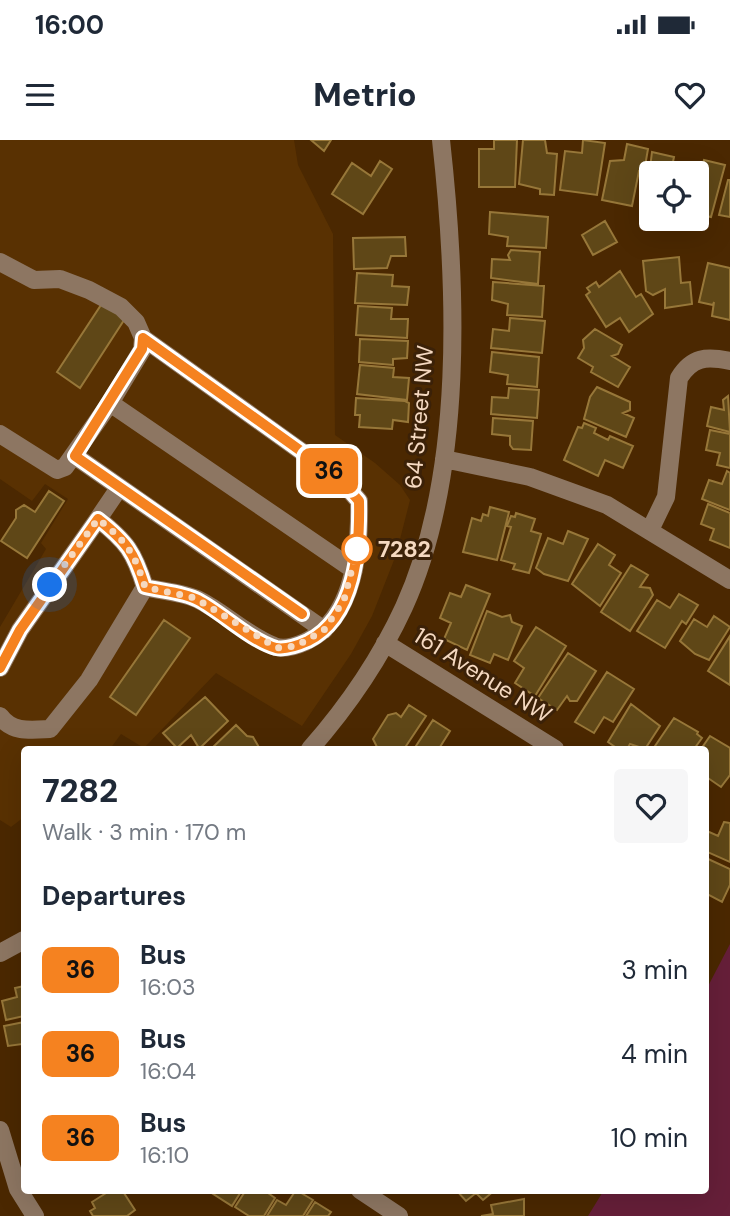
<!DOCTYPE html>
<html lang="en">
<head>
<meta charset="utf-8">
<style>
  :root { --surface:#fff; --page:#f6f6f7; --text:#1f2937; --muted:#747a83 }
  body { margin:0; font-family:"DM Sans",sans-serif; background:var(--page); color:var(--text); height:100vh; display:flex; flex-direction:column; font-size:26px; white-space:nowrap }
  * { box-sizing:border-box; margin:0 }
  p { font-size:23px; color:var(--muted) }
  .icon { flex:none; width:38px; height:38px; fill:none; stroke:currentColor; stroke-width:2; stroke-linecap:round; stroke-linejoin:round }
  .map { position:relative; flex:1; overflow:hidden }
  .panel { position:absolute; left:21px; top:606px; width:688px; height:448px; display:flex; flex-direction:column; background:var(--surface); border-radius:7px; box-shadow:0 7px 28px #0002 }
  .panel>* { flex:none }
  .badge { padding:0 14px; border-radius:10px; font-size:24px; line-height:46px }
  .buttons { position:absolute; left:639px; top:21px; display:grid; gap:14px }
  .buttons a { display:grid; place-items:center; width:70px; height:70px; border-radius:7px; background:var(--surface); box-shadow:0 7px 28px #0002; font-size:35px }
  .you { position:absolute; width:35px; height:35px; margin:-18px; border:5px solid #fff; border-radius:50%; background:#1a73e8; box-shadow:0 0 0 10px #1a73e833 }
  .map>.badge { position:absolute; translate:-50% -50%; box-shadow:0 0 0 4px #fff }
  h2 { padding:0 21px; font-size:26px; line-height:63px }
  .round { display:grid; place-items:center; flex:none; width:74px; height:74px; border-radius:7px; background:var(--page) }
  .summary { display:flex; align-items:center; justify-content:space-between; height:119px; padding:0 21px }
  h1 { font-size:33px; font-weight:800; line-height:52px }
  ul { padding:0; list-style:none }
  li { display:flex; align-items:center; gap:21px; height:84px; padding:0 21px }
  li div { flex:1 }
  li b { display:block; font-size:26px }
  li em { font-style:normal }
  li .badge { min-width:77px; font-weight:700; text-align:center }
  .status { display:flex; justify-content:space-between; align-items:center; height:49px; padding:0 35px; background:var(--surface); direction:ltr }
  .status svg { height:19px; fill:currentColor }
  header { display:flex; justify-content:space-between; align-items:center; height:91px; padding:0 21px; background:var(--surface); font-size:32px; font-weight:800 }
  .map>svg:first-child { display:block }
  .built { fill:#593102 }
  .green { fill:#661f39 }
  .building { fill:#5f4717; stroke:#977739; stroke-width:2 }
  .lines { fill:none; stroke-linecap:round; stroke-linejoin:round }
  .minor { stroke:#8d7662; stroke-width:18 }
  .line-casing { stroke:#fff; stroke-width:16 }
  .line { stroke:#f58220; stroke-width:10 }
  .walk { stroke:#f5d9c1; stroke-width:7; stroke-dasharray:0 12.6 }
  .stop-dot { fill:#fff; stroke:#f58220; stroke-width:3.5 }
  .labels { text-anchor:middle; stroke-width:6; stroke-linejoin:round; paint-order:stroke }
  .street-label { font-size:23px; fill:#f5d9c1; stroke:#3b2108 }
  .stop-label { font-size:23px; font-weight:bold; fill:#f5d9c1; stroke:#3b2108; text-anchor:start }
</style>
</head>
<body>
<div class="status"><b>16:00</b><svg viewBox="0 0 49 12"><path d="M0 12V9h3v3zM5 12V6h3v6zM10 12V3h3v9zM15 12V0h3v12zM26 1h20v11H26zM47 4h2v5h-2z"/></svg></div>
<header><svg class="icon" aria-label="menu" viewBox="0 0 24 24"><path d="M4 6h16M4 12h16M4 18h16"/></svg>Metrio<svg class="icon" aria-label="heart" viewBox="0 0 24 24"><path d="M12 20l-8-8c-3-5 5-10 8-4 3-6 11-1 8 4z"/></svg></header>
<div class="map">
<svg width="730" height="1076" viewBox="0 0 730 1076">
  <rect width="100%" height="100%" fill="#4b2801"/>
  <path class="built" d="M 0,0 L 294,0 L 298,25 L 333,94 L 335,295 L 375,323 L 400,345 L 410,360 L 396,415 L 372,476 L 351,514 L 302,586 L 216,533 L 144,608 L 121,594 L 110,609 L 24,609 L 24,677 L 11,687 L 0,680 L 0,487 L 46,409 L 41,403 L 68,359 L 45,344 L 32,361 L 0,339 Z"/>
  <path class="green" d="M 730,804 L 730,1076 L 588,1076 L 604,1050 L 705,1050 L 705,852 Z"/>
  <path class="building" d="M 311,0 L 331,0 L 324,11 Z
    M 494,0 L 517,0 L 515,47 L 479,47 L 479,9 L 494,9 Z
    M 523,0 L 545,0 L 547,13 L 557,14 L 554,55 L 540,54 L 540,49 L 519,44 Z
    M 583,0 L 605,3 L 597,55 L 560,50 L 565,11 L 582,13 Z
    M 627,4 L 648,9 L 644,32 L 639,31 L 632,66 L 602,60 L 610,21 L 624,20 Z
    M 652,12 L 674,17 L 671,31 L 681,33 L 651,33 L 651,61 L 646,60 Z
    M 704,20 L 725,25 L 711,77 L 696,74 L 696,36 L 701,34 Z
    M 380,21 L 392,29 L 363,74 L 332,54 L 352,23 L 371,36 Z
    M 728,40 L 730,40 L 730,77 L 719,75 Z
    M 490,72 L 548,77 L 546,108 L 507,106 L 508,97 L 489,94 Z
    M 605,81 L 617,102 L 593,115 L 582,95 Z
    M 405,97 L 406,116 L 391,116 L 387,128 L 354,129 L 353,98 Z
    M 511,110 L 540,112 L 538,144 L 491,138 L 492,119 L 510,120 L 508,115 Z
    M 679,117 L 681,143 L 690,142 L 692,164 L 665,168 L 665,149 L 653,155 L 646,151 L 643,121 Z
    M 708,123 L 730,128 L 730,180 L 712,176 L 714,162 L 713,165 L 699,162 Z
    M 620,131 L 636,157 L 641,154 L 653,174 L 629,192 L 620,178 L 606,187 L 586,155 L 590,152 L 587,148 L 596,142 L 599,147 Z
    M 357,133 L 393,135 L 392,146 L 409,147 L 407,165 L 355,163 Z
    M 493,142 L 544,146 L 542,177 L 507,175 L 508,164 L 492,160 Z
    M 103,162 L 126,177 L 80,248 L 57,232 Z
    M 358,166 L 392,168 L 391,179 L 408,179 L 407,198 L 356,195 Z
    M 510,178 L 545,181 L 542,213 L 491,208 L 493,189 L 509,191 Z
    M 595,189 L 622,205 L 618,214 L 612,216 L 630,227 L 618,247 L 591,232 L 593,227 L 578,218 L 584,208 L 583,200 Z
    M 360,199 L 408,201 L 407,218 L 393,219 L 393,225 L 359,222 Z
    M 492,212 L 539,217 L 537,247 L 507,244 L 508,235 L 490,232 Z
    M 360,225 L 394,228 L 393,237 L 409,238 L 407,260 L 357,254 Z
    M 597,247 L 630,262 L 630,270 L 623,273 L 634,278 L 626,297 L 584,279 L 590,257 Z
    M 509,248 L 539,250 L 537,278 L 491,274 L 492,257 L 508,258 Z
    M 728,256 L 730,292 L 707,286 L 711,267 L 724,270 L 723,260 Z
    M 356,258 L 405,261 L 409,263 L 408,282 L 393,280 L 392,289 L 359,287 L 360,275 L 355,275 Z
    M 493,278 L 533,281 L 531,310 L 513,309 L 510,305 L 510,296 L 492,294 Z
    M 584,283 L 596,288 L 594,293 L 608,300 L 610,296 L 633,306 L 623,328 L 605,320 L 598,336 L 564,320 L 578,287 L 582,288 Z
    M 710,290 L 730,294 L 730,328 L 717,325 L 720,313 L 706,310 Z
    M 727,331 L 730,333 L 730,370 L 702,359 L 709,340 L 722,344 Z
    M 49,351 L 64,361 L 27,418 L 1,401 L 16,378 L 16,370 L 24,365 L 35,372 Z
    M 708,364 L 730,373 L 730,408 L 710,400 L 714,389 L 701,384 Z
    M 490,367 L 509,372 L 497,420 L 463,412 L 472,378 L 481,381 L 483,374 L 488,376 Z
    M 516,373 L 535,379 L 531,391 L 541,394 L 529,433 L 513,429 L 515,424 L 501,420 L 511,387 L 507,386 L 511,376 L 515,377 Z
    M 568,391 L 588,399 L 568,441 L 544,434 L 536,428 L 548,398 L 563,404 Z
    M 598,404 L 615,415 L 609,425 L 621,433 L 600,466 L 572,444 Z
    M 631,425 L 648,435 L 640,447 L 650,448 L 653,455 L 630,491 L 601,472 Z
    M 466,445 L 490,454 L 467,510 L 444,499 L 451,483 L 440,478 L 450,453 L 461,457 Z
    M 679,454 L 698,465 L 686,484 L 682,481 L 665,508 L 637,491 L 657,460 L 670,468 Z
    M 487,471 L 502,477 L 510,475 L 512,482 L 522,486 L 508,520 L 494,514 L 490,523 L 470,515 Z
    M 714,476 L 730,487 L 709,520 L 695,514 L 680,501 L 694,479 L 707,487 Z
    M 164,480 L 190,498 L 136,575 L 110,557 Z
    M 536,487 L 566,506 L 535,556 L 515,543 L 524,528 L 514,521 Z
    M 730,496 L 730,545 L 708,531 Z
    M 568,513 L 596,531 L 577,561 L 570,561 L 567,556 L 557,570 L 538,558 Z
    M 607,532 L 634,549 L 613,582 L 604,577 L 594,593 L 575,582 Z
    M 205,557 L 228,581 L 202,606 L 199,608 L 191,595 L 177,608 L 163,593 Z
    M 631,564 L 660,586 L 645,609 L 630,604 L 627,609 L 618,609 L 608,602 Z
    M 409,565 L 426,576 L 404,609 L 378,609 L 373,599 L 388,575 L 396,573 L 401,577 Z
    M 674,578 L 698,592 L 697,594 L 702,598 L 694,609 L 653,609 Z
    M 433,580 L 450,591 L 440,607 L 443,609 L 414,609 Z
    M 236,585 L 247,596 L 253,597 L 260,609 L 211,609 Z
    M 710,596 L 730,608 L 730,635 L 721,647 L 708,638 L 705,642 L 705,609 L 701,609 Z
    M 724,682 L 730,683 L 730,722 L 705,711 L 707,691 L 718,696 Z
    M 706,718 L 730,729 L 730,745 L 722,762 L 705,753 Z
    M 24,846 L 24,876 L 6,880 L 2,861 L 17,857 L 15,848 Z
    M 24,882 L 24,911 L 22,904 L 8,906 L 4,886 Z
    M 111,1050 L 122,1050 L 135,1070 L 127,1076 L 93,1076 L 90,1071 L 95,1068 L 92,1062 Z
    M 207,1050 L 242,1050 L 232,1066 Z
    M 246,1050 L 270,1050 L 268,1053 L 275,1058 L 264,1076 L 249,1076 L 235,1067 Z
    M 296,1050 L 313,1060 L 303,1076 L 267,1076 L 277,1060 L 286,1065 Z
    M 456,1050 L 495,1050 L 483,1060 L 476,1053 L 466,1061 Z
    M 524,1059 L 524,1076 L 481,1076 L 493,1074 L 491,1065 Z
    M 315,1062 L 331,1072 L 328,1076 L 306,1076 Z"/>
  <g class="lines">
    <path class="minor" d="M 0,122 L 34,140 L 60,139 L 89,150 L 121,167 L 136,182 L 143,198 L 142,210 L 110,263 L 65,327 L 57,330 L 0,294
      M 110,263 L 354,430
      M 75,316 L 324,490
      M 444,319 L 530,337 L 607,365 L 730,440
      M 119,348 L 98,379 C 127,402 134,412 145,447 C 161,451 182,452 197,459 C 224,472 246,495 274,506 C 283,510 296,506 305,502 C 355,479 360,409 359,361 L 340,339 L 143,198
      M 650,390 L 666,357 L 679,238 C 692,217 706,216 730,221
      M 385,503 L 555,609
      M 0,528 L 20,490 L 98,379
      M 0,576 C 12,593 31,590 50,589 L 89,540 L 145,447
      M 310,609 C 347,567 380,519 404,467 C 465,333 457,144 441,0
      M 0,813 L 24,800
      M 0,990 L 18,1049 L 35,1076
      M 360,1050 L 399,1076"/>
  </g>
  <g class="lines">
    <defs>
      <path id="line" d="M 0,528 L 20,490 L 98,379 C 127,402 134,412 145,447 C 161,451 183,452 198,460 C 221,472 251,501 276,508 C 286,510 299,505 308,501 C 356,477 360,408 359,361 L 340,339 L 143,198 L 142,209 L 75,316 L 302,474"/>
    </defs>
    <use href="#line" class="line-casing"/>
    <use href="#line" class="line"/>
    <path class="walk" d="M 50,445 L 98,379 C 127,402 134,412 145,447 L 195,458 L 277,508 L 296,506 L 324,490 L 344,460 L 357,409"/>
  </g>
  <circle class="stop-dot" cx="357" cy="409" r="14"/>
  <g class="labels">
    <g class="street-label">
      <text transform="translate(419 277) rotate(-85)" y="8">64 Street NW</text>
      <text transform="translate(483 535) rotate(32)" y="8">161 Avenue NW</text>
    </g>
    <g class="stop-label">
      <text x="378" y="417">7282</text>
    </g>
  </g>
</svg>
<div class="buttons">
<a><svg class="icon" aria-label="locate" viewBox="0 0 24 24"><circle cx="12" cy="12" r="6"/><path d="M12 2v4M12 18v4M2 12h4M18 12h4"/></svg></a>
</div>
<div class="you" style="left:50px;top:445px"></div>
<b class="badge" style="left:329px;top:331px;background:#f58220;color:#111">36</b>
<section class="panel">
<div class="summary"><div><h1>7282</h1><p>Walk · 3 min · 170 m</p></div><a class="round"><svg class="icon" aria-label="heart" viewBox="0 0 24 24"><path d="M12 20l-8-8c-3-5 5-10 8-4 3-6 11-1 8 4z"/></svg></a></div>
<h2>Departures</h2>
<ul>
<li><span class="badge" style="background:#f58220;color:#111">36</span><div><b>Bus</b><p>16:03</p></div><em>3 min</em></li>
<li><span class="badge" style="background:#f58220;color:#111">36</span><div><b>Bus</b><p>16:04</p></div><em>4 min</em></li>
<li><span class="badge" style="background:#f58220;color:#111">36</span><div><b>Bus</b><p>16:10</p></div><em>10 min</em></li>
</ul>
</section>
</div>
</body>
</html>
